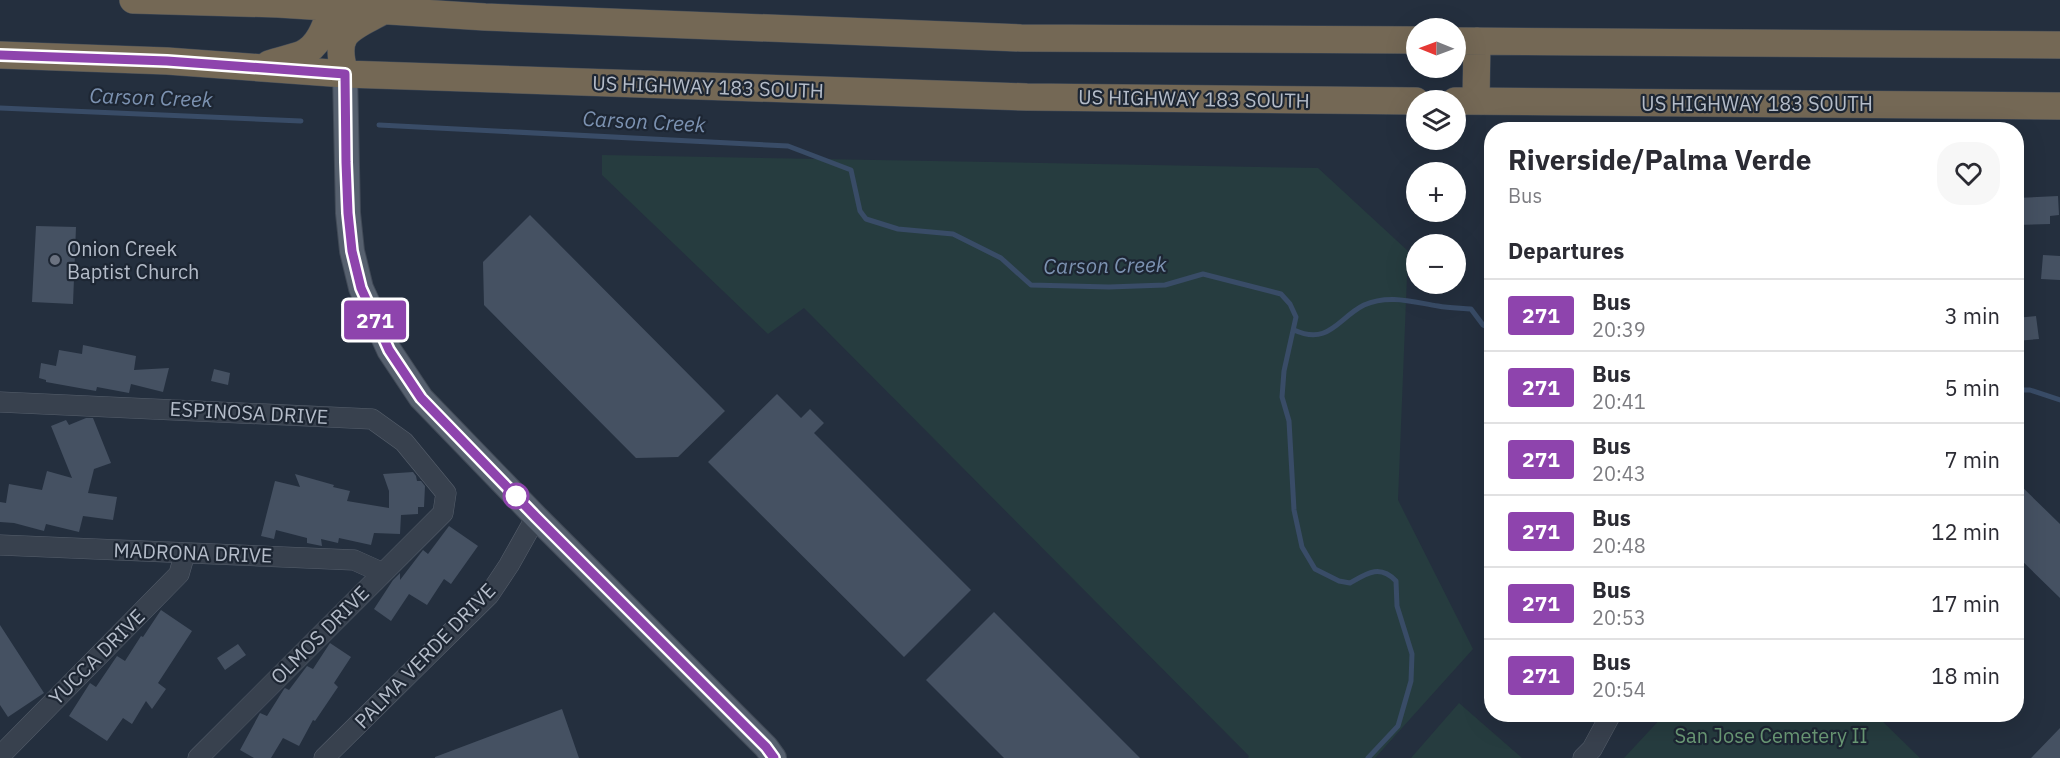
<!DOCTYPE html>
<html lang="en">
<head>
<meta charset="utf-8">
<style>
  :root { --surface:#fff; --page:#f7f7f7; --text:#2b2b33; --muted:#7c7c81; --line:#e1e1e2 }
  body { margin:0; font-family:"IBM Plex Sans",sans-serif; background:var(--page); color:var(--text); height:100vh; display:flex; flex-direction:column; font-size:22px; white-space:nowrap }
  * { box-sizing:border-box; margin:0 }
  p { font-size:20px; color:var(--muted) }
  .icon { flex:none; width:33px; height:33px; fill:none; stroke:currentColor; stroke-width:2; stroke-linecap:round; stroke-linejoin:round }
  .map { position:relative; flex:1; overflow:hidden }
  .panel { position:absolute; left:1484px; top:122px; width:540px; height:600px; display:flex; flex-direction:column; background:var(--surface); border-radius:24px; box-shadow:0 6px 24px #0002 }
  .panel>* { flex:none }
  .badge { padding:0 12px; border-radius:4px; font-size:21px; line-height:39px }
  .needle { width:39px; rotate:271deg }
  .fabs { position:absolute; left:1406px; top:18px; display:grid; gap:12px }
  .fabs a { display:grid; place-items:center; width:60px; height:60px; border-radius:50%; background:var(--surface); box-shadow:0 6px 24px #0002; font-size:30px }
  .map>.badge { position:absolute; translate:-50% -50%; box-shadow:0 0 0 3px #fff }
  h2 { padding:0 24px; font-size:22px; line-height:54px }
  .round { display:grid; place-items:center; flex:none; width:63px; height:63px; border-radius:24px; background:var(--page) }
  .overview { display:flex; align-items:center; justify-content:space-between; height:102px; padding:0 24px }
  h1 { font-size:28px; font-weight:800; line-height:45px }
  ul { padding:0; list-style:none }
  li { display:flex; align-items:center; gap:18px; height:72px; padding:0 24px; border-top:2px solid var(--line) }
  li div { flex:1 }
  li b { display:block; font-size:22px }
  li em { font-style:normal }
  li .badge { min-width:66px; font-weight:700; text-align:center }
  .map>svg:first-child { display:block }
  .green { fill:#263c3f }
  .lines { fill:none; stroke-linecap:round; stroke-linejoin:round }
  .stream { stroke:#394c67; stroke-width:5 }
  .building { fill:#455162 }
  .minor-casing { stroke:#565f6c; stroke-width:21 }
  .major-casing { stroke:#414a57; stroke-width:26 }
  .highway-casing { stroke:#434c59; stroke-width:28 }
  .minor { stroke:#38414e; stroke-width:20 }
  .major { stroke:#56606e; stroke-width:24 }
  .highway { stroke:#746855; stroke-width:27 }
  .line-casing { stroke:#fff; stroke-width:14 }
  .line { stroke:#8e44ad; stroke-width:9 }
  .worship-dot { fill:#6b7280; stroke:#1d2633; stroke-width:2 }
  .stop-dot { fill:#fff; stroke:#8e44ad; stroke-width:3 }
  .labels { text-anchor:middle; stroke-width:4.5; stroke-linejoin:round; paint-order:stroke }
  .street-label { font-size:20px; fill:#b4bcc9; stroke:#1d2633 }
  .poi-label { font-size:20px; fill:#b4bcc9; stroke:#1d2633; text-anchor:start }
  .park-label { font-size:20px; fill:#6b9a76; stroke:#1d2633 }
  .water-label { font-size:21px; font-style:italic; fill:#7c92b1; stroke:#1d2633 }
</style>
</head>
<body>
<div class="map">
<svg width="2060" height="758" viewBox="0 0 2060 758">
  <rect width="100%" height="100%" fill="#242f3e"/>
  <path class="green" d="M 602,155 L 1318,168 L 1408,251 L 1398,500 L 1473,649 L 1375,758 L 1248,758 L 1249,756 L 804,308 L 768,334 L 602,175 Z
    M 1459,703 L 1522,758 L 1411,758 Z
    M 1665,714 L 1875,714 L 1920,758 L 1624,758 Z"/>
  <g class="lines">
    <path class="stream" d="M 0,108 L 301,121
      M 379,125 L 788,146 L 851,170 L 860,211 L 866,219 L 898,229 L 953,234 L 1001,258 L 1031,285 L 1109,287 L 1165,285 L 1203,274 L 1281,294 L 1290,304 L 1296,317 L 1284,371 L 1282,397 L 1289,421 L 1294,510 L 1302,547 L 1315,569 L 1339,581 L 1350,583 C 1367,573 1380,564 1396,581 L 1397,606 L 1412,654 L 1411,681 L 1398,726 L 1368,758
      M 1294,330 C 1329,346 1338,318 1364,305 C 1389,294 1413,302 1438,306 C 1449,308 1460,308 1471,309 L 1483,325 L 1491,329
      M 2016,390 L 2030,390 L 2060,400"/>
  </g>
  <path class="building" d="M 2058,196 L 2059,215 L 2050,216 L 2050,224 L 2016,225 L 2016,198 Z
    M 530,215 L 725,411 L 678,457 L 636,458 L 484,305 L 483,262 Z
    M 36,226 L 76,227 L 73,304 L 32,302 Z
    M 2043,255 L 2060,256 L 2060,280 L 2041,279 Z
    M 2036,316 L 2039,339 L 2016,341 L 2016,318 Z
    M 83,345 L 136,356 L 134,370 L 169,368 L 163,392 L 131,384 L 129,393 L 97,387 L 96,391 L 46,382 L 46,380 L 39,378 L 41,363 L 56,366 L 59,350 L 82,354 Z
    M 214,369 L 230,373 L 228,385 L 211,381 Z
    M 777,394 L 801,418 L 810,409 L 824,423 L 814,433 L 971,590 L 904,657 L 708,462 Z
    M 86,418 L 93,418 L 111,463 L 94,469 L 88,493 L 117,497 L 113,520 L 83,516 L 79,532 L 46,524 L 44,531 L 14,523 L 0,522 L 0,502 L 6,503 L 9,484 L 42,490 L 47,471 L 72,478 L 51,426 L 66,420 L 69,425 Z
    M 413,472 L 416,476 L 417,481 L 421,481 L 425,486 L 424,507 L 418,507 L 418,514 L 401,515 L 400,534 L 374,533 L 371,545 L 339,538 L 338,543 L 321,539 L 322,546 L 307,543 L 307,538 L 276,530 L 274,539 L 261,536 L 275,481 L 300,487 L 295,474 L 334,485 L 333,487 L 350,491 L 347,501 L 389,508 L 389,491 L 383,474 Z
    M 2016,481 L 2060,524 L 2060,598 L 2016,555 Z
    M 449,526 L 478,546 L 451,584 L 444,579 L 427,605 L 409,594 L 391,621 L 374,609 L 393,580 L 400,573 L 400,580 L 423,550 L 428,554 Z
    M 161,610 L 192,631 L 158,683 L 166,689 L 152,709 L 146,701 L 132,724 L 123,718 L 107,741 L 69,716 L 90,683 L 96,687 L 117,656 L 125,661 L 141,636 L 143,637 Z
    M 994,612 L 1140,758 L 1004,758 L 926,680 Z
    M 0,625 L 44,693 L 8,717 L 0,705 Z
    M 330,643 L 351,657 L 334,683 L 338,687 L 315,721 L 313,720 L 299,746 L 283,738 L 271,758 L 254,758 L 240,750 L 260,713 L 267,716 L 284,689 L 285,688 L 289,690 L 307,666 L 313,669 Z
    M 238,644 L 246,655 L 225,670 L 217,658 Z
    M 562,709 L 579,758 L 435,758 L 435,757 Z
    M 2060,728 L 2060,758 L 2031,758 Z"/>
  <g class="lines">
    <defs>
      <path id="minor" d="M 0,402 L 372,419 L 404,442 L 446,493 L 443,513 L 198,758
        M 0,545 L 354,560 L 383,573
        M 0,756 L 179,574 L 185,553
        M 324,758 L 489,595 L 509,565 L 536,517
        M 1583,758 L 1592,749 L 1611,714"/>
      <path id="major" d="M 345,74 L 348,213 L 352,251 L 361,288 L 389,350 L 421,398 L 536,517 L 766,747 L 774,758"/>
      <path id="highway" d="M 133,0 L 278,4 L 485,17 L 1021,38 L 1416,40
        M 1455,41 L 2060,45
        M 0,55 L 167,61 L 345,74 L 1027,97 L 1416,101
        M 269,64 C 280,60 292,58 302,54 C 320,46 326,24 332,7
        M 345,74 C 332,30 351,29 385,10
        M 1455,101 L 2060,106
        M 1476,101 L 1477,41"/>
    </defs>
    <use href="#minor" class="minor-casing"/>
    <use href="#major" class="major-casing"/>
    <use href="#highway" class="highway-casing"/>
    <use href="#minor" class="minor"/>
    <use href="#major" class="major"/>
    <use href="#highway" class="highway"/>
  </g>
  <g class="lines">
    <defs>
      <path id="line" d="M 0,55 L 167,61 L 345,74 L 346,162 L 348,213 L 352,251 L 361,288 L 389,350 L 421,398 L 536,517 L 766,747 L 774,758"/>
    </defs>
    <use href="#line" class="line-casing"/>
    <use href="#line" class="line"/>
  </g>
  <circle class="worship-dot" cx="55" cy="260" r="6"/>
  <circle class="stop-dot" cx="516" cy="496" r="12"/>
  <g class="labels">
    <g class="street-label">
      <text transform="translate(708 87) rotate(2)" y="7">US HIGHWAY 183 SOUTH</text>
      <text transform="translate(1194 99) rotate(1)" y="7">US HIGHWAY 183 SOUTH</text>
      <text x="1757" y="111">US HIGHWAY 183 SOUTH</text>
      <text transform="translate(249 413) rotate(3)" y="7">ESPINOSA DRIVE</text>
      <text transform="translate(193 553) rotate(2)" y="7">MADRONA DRIVE</text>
      <text transform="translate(320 635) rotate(-45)" y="7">OLMOS DRIVE</text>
      <text transform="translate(425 656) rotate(-46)" y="7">PALMA VERDE DRIVE</text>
      <text transform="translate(97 657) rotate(-45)" y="7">YUCCA DRIVE</text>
    </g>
    <g class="poi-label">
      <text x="67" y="256">Onion Creek<tspan x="67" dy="23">Baptist Church</tspan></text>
    </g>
    <g class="park-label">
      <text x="1771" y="743">San Jose Cemetery II</text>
    </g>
    <g class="water-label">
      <text transform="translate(151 98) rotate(2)" y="7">Carson Creek</text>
      <text transform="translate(644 122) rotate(3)" y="7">Carson Creek</text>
      <text transform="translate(1105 266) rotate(-1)" y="7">Carson Creek</text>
    </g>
  </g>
</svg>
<div class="fabs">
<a><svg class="needle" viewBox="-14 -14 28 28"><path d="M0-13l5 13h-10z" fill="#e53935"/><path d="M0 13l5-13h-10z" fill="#7c7c81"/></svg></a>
<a><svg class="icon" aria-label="layers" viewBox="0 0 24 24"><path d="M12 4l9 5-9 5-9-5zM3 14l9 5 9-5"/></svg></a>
<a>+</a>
<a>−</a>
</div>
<b class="badge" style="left:375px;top:320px;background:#8e44ad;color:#fff">271</b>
<section class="panel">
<div class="overview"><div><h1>Riverside/Palma Verde</h1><p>Bus</p></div><a class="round"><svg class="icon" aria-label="heart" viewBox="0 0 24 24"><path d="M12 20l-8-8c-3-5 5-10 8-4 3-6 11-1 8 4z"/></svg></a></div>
<h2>Departures</h2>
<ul>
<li><span class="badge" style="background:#8e44ad;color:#fff">271</span><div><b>Bus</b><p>20:39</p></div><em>3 min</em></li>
<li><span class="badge" style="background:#8e44ad;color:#fff">271</span><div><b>Bus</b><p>20:41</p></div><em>5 min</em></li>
<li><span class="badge" style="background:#8e44ad;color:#fff">271</span><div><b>Bus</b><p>20:43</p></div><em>7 min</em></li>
<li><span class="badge" style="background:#8e44ad;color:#fff">271</span><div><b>Bus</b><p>20:48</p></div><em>12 min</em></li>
<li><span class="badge" style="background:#8e44ad;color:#fff">271</span><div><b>Bus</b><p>20:53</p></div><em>17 min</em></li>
<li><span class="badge" style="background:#8e44ad;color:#fff">271</span><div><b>Bus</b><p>20:54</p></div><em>18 min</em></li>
</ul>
</section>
</div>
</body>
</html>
